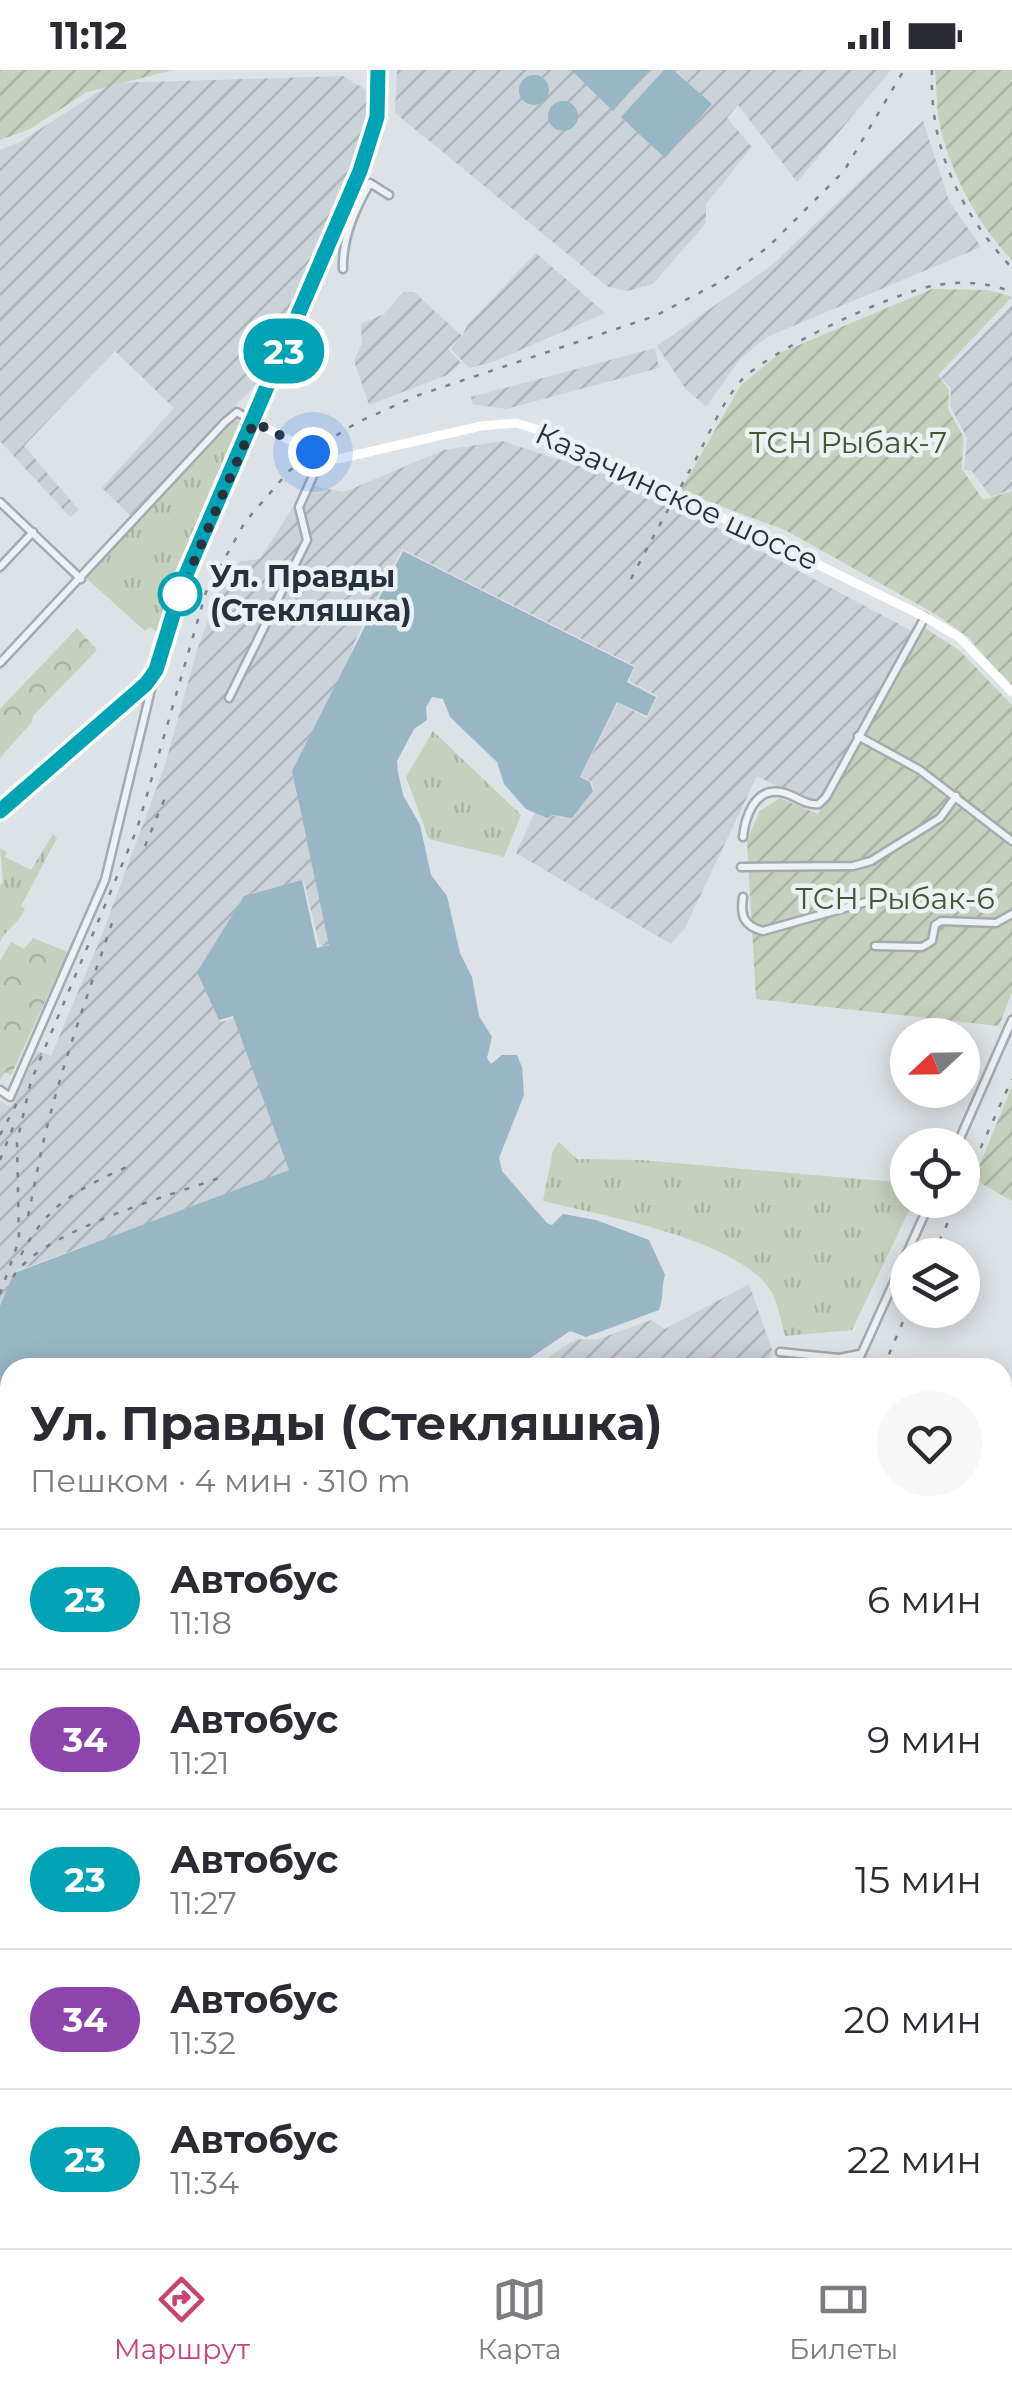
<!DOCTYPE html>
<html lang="ru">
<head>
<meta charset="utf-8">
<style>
  :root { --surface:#fff; --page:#f7f7f7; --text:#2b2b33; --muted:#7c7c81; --line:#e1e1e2; --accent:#c84570 }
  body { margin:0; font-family:Montserrat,sans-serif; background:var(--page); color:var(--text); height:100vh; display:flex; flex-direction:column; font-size:38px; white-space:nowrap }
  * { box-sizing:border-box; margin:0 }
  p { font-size:32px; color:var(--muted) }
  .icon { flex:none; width:55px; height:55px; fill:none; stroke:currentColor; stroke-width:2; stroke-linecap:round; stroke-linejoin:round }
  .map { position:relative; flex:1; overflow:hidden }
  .sheet { position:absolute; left:0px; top:1288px; width:1012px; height:892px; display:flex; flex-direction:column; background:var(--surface); border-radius:30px 30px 0 0; box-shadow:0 5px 25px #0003 }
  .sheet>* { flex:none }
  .badge { padding:0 20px; border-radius:32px; font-size:35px; line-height:65px }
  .needle { width:65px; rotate:248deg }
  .buttons { position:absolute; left:890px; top:948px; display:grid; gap:20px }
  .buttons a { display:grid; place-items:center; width:90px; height:90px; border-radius:50%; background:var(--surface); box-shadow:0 5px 25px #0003; font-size:50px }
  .you { position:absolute; width:50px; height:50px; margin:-25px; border:8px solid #fff; border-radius:50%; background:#1a73e8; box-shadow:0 0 0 15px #1a73e833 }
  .map>.badge { position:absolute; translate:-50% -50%; box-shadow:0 0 0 5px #fff }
  .round { display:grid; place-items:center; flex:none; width:105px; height:105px; border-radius:52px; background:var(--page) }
  .head { display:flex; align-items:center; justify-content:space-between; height:170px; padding:0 30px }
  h1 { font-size:48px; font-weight:700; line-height:75px }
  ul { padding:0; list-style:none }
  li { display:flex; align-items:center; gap:30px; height:140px; padding:0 30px; border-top:2px solid var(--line) }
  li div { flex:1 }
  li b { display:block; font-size:38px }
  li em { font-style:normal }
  li .badge { min-width:110px; font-weight:700; text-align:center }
  .status { display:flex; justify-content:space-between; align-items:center; height:70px; padding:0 50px; background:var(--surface); direction:ltr }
  .status svg { height:28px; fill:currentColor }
  .tabs { display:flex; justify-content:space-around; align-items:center; height:140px; border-top:2px solid var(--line); background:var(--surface); font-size:28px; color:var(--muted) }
  .tabs a { display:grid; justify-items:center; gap:5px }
  .tabs .active { color:var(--accent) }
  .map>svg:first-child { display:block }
  .industrial { fill:url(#industrial-furrows) }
  .grass { fill:url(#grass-tufts) }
  .forest { fill:url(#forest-crowns) }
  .garden { fill:url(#garden-furrows) }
  .water { fill:#99b6c5 }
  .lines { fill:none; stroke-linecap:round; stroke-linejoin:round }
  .street-casing { stroke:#a3aab0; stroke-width:11 }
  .primary-casing { stroke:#9da9b1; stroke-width:14 }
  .street { stroke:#eff2f5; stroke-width:6 }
  .secondary { stroke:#fff; stroke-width:9 }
  .primary { stroke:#fff; stroke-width:9 }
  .rail { stroke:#77848f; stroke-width:2.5; stroke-dasharray:5 10; stroke-linecap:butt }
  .line-casing { stroke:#fff; stroke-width:22 }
  .line { stroke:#00a3b4; stroke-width:15 }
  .walk { stroke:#27323c; stroke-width:10; stroke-dasharray:0 18 }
  .stop-dot { fill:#fff; stroke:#00a3b4; stroke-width:5 }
  .labels { text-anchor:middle; stroke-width:9; stroke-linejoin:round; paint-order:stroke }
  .park-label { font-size:30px; fill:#415735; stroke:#ecf1f4 }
  .street-label { font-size:30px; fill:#27323c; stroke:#ecf1f4 }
  .stop-label { font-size:30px; font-weight:bold; fill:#27323c; stroke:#ecf1f4; text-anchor:start }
</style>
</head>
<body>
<div class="status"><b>11:12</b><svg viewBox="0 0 49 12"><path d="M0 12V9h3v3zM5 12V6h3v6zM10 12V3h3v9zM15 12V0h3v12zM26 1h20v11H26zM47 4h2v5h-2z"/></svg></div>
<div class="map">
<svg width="1012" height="2178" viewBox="0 0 1012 2178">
  <defs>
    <pattern id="industrial-furrows" width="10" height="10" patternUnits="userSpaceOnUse" patternTransform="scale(2.5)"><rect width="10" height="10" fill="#cbd2d8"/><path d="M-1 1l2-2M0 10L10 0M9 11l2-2" fill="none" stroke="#aeb5ba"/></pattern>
    <pattern id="grass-tufts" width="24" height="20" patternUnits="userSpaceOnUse" patternTransform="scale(2.5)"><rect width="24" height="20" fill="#c6d0be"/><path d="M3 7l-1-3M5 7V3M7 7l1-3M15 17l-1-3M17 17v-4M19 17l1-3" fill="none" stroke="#aab3a4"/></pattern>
    <pattern id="forest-crowns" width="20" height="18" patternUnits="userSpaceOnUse" patternTransform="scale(2.5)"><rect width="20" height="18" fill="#c6d0be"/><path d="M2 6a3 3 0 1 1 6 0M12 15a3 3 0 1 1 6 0" fill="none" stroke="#aab3a4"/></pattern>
    <pattern id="garden-furrows" width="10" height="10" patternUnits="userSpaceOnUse" patternTransform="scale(2.5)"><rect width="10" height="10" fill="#c6d0be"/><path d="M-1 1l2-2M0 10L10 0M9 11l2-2" fill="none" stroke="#aab3a4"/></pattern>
  </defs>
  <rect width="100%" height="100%" fill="#dde2e6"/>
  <path class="industrial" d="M 397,0 L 891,0 L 797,112 L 738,35 L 727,48 L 752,77 L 706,134 L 706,153 L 653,214 L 627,221 L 608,217 L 395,43 Z
    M 343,6 L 368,21 L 365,60 L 264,306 L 130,445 L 102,418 L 174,338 L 115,281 L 24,376 L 79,440 L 70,447 L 0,371 L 0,80 L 20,72 L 112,13 Z
    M 923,51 L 949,131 L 981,177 L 767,267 L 740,289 L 706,337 L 685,318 L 657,276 L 771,196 Z
    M 536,183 L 605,243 L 493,292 L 469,298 L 451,279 L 458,269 L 448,279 L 461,293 L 447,305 L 369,335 L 354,291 L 362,273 L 361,254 L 384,244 L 404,222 L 414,222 L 462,266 L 468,254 Z
    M 1012,235 L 1012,419 L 991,427 L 972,401 L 964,400 L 967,368 L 950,336 L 951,318 L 941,308 Z
    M 655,278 L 659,298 L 506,339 L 473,334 L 471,327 Z
    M 502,371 L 635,414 L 912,561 L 821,731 L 811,733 L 757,706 L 685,858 L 671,874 L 516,783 L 535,742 L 546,748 L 552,745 L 563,748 L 583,735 L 593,721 L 592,712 L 581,706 L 618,633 L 647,648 L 658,626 L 629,611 L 635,596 L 402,479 L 355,571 L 298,732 L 331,874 L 320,877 L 304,811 L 252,823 L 200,903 L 221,952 L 234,948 L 291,1101 L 16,1201 L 0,1239 L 0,1031 L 11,1037 L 37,981 L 51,986 L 101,867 L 164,698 L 198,577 L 221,516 L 240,491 L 260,489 L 307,415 L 344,422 L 444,380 Z
    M 749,1214 L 772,1280 L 766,1297 L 533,1297 L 576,1269 L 596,1270 L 651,1250 L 665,1259 Z
    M 10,1837 L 10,2170 L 157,2170 L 150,2178 L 0,2178 L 0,1974 L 6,1953 L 0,1917 L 0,1842 Z"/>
  <path class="grass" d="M 234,350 L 240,351 L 241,359 L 206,449 L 170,526 L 165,531 L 157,562 L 150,557 L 145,561 L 86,508 Z
    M 433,661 L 521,745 L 504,787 L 429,769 L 406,707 Z
    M 53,764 L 57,768 L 21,836 L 25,839 C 20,852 6,859 0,872 L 0,816 L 3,812 L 0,778 L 7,782 L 5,787 L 31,800 Z
    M 559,1072 L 577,1089 L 641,1090 L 907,1113 L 908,1130 L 914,1130 L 852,1260 L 785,1266 C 781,1252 778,1233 771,1221 C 737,1168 603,1146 543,1131 L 553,1080 Z"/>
  <path class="forest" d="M 77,558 L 97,580 L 33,646 L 32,652 L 0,688 L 0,639 Z
    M 33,868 L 68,882 L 11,1005 L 5,1002 L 0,1010 L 0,891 L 11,872 L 24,879 Z"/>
  <path class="garden" d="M 0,0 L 173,0 L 87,22 L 30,59 L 0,70 Z
    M 935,0 L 1012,0 L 1012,190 C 977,153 952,106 940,56 C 936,39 937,18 935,0 Z
    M 932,219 L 988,220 L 1012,227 L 938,305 L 949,320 L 948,339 L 963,366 L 962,399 L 983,430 L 1012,421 L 1012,619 L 969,568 L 937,545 L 785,460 L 680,421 L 741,315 L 780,283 Z
    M 925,558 L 960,581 L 1012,635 L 1012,922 L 999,956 L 756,929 L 747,770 L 760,741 L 780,728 L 818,744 Z
    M 1012,1016 L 1012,1131 L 974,1109 Z"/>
  <path class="water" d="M 571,0 L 649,0 L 613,41 Z
    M 664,0 L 673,0 L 712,34 L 665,88 L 621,47 Z
    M519 20a15 15 0 1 1 30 0a15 15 0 1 1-30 0Z
    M548 46a15 15 0 1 1 30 0a15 15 0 1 1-30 0Z
    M 403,481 L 634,597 L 627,612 L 656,627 L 647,646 L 617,632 L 580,707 L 590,712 L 593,721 L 572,748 L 552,745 L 547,748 L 526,739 L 504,714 L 497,692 L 450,647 L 443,629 L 432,627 L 426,637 L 427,650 L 414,659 L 397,691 L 398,702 L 403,725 L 420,755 L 431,805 L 447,826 L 460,883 L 472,907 L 479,946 L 492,967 L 487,988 L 491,994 L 502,985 L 517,985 L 522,997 L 524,1025 L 499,1088 L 502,1101 L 547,1153 L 552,1155 L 563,1144 L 596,1150 L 649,1170 L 665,1205 C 661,1217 664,1227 659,1240 L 586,1267 L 570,1261 L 517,1297 L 10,1298 L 10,1837 L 0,1842 L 0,1236 L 14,1203 L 289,1100 L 233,946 L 219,950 L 197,902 L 244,826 L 302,810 L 317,878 L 329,875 L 292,701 Z
    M 1003,2010 L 1012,2010 L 1012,2178 L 604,2178 L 607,2170 L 1002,2170 Z"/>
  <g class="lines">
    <defs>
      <path id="street" d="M 343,199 C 342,168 355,139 370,113 L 389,125
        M 0,432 L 81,509
        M 0,497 L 33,462
        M 0,593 L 225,352 L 237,342 L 253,352
        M 229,628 L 307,470 L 299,437 L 322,386
        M 858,666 L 920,700 L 1012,771
        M 743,767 C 745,748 754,718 780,722 C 795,724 804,736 819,734 L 826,727 L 925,547
        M 741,797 L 853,796 L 871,791 L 940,748 L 956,726
        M 743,827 C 740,846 744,856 763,861 L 866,832
        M 875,876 L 922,877 L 932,871 L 935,855 L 941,851 L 996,853 L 1012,844
        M 0,1020 L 10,1027 L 105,810 L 154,607
        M 957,1075 L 1012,950
        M 780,1282 L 839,1288
        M 833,1298 L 839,1288 L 860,1284
        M 855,1298 L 931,1130"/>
      <path id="primary" d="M 0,741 L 146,614 L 156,600 L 184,509 L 360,101 L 377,47 L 378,0"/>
    </defs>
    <use href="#street" class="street-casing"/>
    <use href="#primary" class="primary-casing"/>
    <use href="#street" class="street"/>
    <path class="secondary" d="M 254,352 L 313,382 L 338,389 L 481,356 L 516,353 L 549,363 L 925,547 L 959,567 L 1012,622"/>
    <use href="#primary" class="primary"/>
    <path class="rail" d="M 932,0 C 929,78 960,142 1012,198
      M 631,509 C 650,472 670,436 690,400 C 706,372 718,339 739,313 C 766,281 894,222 937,215 C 963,211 987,212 1012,222
      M 145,776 L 167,723
      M 0,1065 L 17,1033
      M 0,1090 L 13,1057
      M 962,1119 L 1012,1009
      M 28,1146 C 34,1118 39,1089 46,1061 C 64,988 91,916 115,844
      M 21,1185 C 48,1132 81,1118 133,1094
      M 933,1185 L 958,1130
      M 13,1207 C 41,1161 169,1126 222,1107
      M 0,1224 L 19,1170 L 17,1072 L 31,1011 L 137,759 L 206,522 L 245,452 L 289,401 L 321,375 L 358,352 L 419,325 L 655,246 L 722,211 L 768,177 L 844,101 L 904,0
      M 883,1298 L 908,1240
      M 125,2178 L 140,2170
      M 159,2178 L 167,2170"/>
  </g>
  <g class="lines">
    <defs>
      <path id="line" d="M 0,741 L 146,614 L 156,600 L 184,509 L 360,101 L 377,47 L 378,0"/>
    </defs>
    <use href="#line" class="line-casing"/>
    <use href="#line" class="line"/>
    <path class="walk" d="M 180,524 L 254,352 L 313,382"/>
  </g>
  <circle class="stop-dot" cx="180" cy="524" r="20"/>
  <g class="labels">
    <g class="park-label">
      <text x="848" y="383">ТСН Рыбак-7</text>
      <text x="895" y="839">ТСН Рыбак-6</text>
    </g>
    <g class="street-label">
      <text transform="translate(677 427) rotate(25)" y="10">Казачинское шоссе</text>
    </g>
    <g class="stop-label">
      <text x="210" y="517">Ул. Правды<tspan x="210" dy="34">(Стекляшка)</tspan></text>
    </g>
  </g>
</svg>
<div class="buttons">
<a><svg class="needle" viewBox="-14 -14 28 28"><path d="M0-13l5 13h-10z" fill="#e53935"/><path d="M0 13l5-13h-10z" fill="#7c7c81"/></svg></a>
<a><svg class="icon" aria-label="locate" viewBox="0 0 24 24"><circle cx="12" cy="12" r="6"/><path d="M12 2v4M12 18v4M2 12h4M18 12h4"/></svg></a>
<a><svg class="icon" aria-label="layers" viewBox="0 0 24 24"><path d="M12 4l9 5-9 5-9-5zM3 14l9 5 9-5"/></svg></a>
</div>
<div class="you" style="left:313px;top:382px"></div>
<b class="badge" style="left:284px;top:281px;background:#00a3b4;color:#fff">23</b>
<section class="sheet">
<div class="head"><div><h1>Ул. Правды (Стекляшка)</h1><p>Пешком · 4 мин · 310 m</p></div><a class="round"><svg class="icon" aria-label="heart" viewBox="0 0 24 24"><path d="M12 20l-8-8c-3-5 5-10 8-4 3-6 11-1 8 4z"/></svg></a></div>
<ul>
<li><span class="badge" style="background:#00a3b4;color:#fff">23</span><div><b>Автобус</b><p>11:18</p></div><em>6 мин</em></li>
<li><span class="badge" style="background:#8e44ad;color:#fff">34</span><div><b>Автобус</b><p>11:21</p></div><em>9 мин</em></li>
<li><span class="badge" style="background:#00a3b4;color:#fff">23</span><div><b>Автобус</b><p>11:27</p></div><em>15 мин</em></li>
<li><span class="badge" style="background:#8e44ad;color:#fff">34</span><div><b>Автобус</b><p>11:32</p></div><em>20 мин</em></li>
<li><span class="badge" style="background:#00a3b4;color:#fff">23</span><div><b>Автобус</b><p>11:34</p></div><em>22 мин</em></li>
</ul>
</section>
</div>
<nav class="tabs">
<a class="active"><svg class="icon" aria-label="directions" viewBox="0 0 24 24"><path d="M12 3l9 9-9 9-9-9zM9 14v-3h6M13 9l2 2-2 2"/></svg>Маршрут</a>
<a><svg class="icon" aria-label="map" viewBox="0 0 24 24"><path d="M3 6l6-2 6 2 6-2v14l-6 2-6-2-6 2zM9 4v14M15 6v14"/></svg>Карта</a>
<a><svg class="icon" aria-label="tickets" viewBox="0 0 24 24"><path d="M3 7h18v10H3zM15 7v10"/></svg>Билеты</a>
</nav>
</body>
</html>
